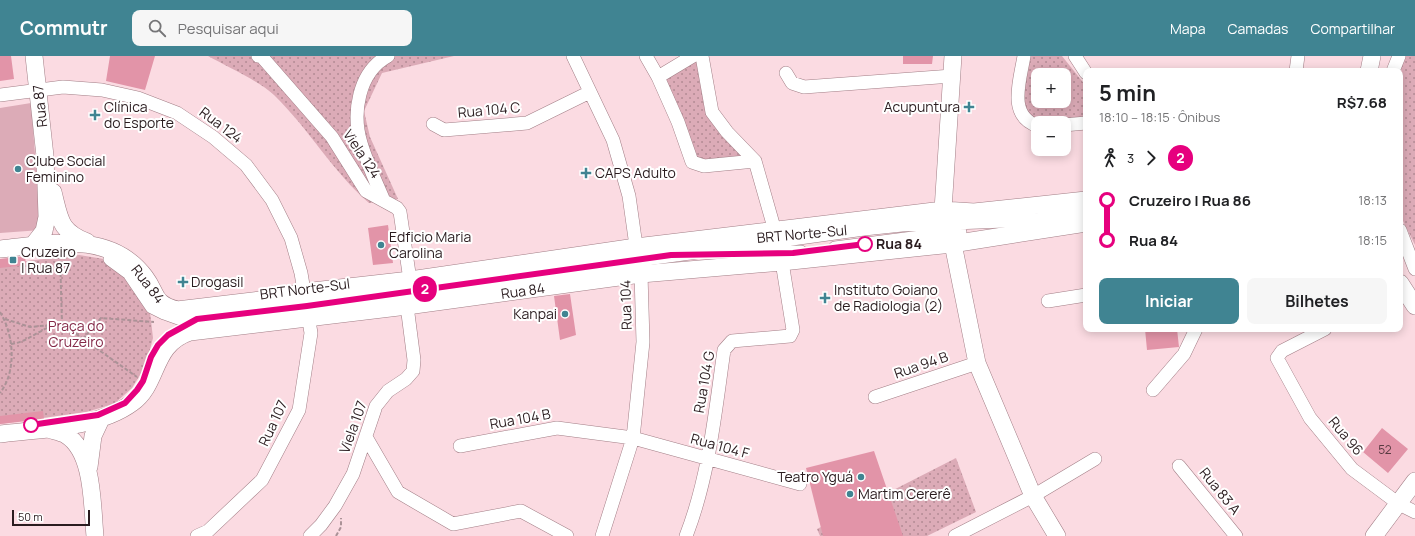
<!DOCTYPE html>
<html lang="pt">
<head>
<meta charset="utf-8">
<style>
  :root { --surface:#fff; --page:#f6f6f6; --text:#202124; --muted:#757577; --accent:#408492 }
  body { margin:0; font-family:Manrope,sans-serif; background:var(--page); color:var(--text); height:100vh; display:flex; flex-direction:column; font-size:15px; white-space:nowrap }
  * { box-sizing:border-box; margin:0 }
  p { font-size:13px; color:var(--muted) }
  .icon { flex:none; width:22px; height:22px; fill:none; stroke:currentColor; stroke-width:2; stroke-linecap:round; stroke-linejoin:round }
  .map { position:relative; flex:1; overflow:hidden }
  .sheet { position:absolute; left:1083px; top:12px; width:320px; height:264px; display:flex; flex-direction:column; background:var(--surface); border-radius:8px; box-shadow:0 2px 10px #0003 }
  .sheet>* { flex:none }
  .badge { padding:0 8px; border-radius:13px; font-size:14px; line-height:26px }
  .fabs { position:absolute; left:1031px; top:12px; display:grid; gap:8px }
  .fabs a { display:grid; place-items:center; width:40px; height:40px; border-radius:8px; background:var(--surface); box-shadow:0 2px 10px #0003; font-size:20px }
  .scale { position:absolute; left:12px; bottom:10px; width:78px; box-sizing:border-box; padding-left:4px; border:2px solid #2a1c1f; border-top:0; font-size:11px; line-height:14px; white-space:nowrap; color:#2a1c1f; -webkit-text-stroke:3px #fff; paint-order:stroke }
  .map>.badge { position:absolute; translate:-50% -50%; box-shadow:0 0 0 2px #fff }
  .legs { display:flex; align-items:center; gap:6px; height:44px; padding:0 16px; font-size:13px }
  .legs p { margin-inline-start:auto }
  .headline { display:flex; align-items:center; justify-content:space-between; height:68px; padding:0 16px }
  h1 { font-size:22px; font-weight:700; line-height:30px }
  .action { display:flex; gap:8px; margin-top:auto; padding:8px 16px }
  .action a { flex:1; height:46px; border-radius:8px; background:var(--accent); color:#fff; font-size:16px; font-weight:700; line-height:46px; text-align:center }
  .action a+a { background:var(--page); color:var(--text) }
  ul { padding:0 16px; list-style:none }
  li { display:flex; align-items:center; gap:14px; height:40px; font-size:15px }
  li i { display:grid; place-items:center; width:6px; height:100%; margin:0 5px; background:currentColor }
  li i::after { content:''; width:10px; height:10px; margin:-5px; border:3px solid; border-radius:50%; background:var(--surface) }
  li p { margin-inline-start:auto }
  li:first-child i { background:linear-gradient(#0000 50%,currentColor 0) }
  li:last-child i { background:linear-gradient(currentColor 50%,#0000 0) }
  header { display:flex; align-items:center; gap:24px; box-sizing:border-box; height:56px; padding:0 20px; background:var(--accent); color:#fff }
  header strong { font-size:19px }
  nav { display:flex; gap:22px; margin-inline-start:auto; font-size:14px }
  .search { width:280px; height:36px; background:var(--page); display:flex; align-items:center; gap:10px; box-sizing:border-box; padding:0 14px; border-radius:8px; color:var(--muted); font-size:15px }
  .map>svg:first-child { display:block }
  .grass { fill:url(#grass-dots); fill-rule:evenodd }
  .garden { fill:#dcabb7 }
  .building { fill:#e294a8 }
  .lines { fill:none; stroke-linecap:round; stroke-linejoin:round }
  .minor-casing { stroke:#a27e86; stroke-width:14 }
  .major-casing { stroke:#a27e86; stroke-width:18 }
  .path { stroke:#ab9297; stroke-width:2; stroke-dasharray:4 2; stroke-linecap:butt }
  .minor { stroke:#fff; stroke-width:13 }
  .major { stroke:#fff; stroke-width:17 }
  .line-1-casing { stroke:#fff; stroke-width:9 }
  .line-1 { stroke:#e6007e; stroke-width:6 }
  .poi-dot { fill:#408492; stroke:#fff; stroke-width:1.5 }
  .stop-1-dot { fill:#fff; stroke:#e6007e; stroke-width:2 }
  .labels { text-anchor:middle; stroke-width:4; stroke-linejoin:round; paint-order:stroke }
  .number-label { font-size:12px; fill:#583a41 }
  .street-label { font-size:14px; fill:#2a1c1f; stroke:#fff }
  .poi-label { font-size:14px; fill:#2a1c1f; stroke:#fff; text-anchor:start }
  .stop-label { font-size:14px; font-weight:bold; fill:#2a1c1f; stroke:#fff; text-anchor:start }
  .park-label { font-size:14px; fill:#842948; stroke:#fff }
</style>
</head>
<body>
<header>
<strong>Commutr</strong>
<div class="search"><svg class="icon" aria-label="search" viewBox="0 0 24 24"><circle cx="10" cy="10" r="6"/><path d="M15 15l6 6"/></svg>Pesquisar aqui</div>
<nav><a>Mapa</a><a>Camadas</a><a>Compartilhar</a></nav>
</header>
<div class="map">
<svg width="1415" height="480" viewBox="0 0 1415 480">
  <defs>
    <pattern id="grass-dots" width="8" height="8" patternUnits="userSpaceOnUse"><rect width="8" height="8" fill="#dcabb7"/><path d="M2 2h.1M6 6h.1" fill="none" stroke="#b38a94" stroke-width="1.8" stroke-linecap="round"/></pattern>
  </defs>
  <rect width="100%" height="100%" fill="#fbdbe2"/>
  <path class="grass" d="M 208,0 L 454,0 L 382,17 L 364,55 L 370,81 L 398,143 L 369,147 C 333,116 309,73 274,39 C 259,25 226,10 208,0 Z
    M 1027,0 L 1062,0 L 1086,30 L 1086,63 C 1069,64 1026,73 1023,47 C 1021,34 1026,14 1027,0 ZM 1038,19 L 1064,19 L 1064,45 L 1038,45 Z
    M 1403,0 L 1415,0 L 1415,189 L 1400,159 L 1400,15 Z
    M 698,1 L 707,59 L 746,100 L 712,105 L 696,102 L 665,23 Z
    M 79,199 L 104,203 L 125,215 L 150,256 L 153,282 L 146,309 L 132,332 L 114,348 L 86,356 L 0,368 L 0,208 Z
    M 956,402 L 976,456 L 927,480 L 820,480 L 817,473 Z"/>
  <path class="garden" d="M 31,47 L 41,174 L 0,177 L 0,52 Z"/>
  <path class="building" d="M 0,0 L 11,0 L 14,23 L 0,25 Z
    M 110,0 L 155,0 L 145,34 L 106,25 Z
    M 903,0 L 933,0 L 932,8 L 903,8 Z
    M 388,169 L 393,207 L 373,209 L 368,172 Z
    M 25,200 L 26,209 L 0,212 L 0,203 Z
    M 570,238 L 576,279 L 560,284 L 554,240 Z
    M 1145,273 L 1177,273 L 1179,291 L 1147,294 Z
    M 43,355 L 44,363 L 0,368 L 0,360 Z
    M 1382,372 L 1408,393 L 1388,417 L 1363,396 Z
    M 874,395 L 903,480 L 823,480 L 806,412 Z"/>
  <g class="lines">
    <defs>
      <path id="minor" d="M 258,0 L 262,1 L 332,81 L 366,135 L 397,152 L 400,156 L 410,224
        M 573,0 L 613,84 L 629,140 L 638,204 L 641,218 L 643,286 L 633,382 L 602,480
        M 646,0 L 658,21 L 678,66 L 692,106 L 704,110 L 755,105
        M 702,0 L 712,56 L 727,76 L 755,105 L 775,175
        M 1024,0 C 1020,25 1007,60 1038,70
        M 1075,0 L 1086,17
        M 1296,15 L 1298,0
        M 1393,15 L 1399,0
        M 786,17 L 792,27 L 804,31 L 952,20
        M 658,21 L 693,0
        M 0,39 L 63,31 L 102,34 L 138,42 L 177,57 L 213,81 L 246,109 L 272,144 L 291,182 L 301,217 L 311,277 L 299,354 L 262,424 L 208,475 L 197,480
        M 433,68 L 444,74 L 527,67 L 590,36
        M 1064,69 L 1086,67
        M 384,145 C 376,126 367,107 361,87 C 352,58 358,16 388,0
        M 1021,166 L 1086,157
        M 1400,174 L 1415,213
        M 835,192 L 960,176
        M 739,198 L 801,196
        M 110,203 L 129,217 L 152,251 L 164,257 L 178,262 L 197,263 L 307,250 L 864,173 L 902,169 L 1028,164
        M 1048,245 L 1086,239
        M 1325,273 L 1282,295 L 1277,302 L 1310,362 L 1352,413 L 1399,448 L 1415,456
        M 1153,334 L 1184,298 L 1196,273
        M 875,341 L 977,307
        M 366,381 L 398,436 L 453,468 L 521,455 L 567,480
        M 460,390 L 557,372 L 633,382 L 800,428
        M 1179,410 L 1236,480
        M 310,480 L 321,469 L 335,450 L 353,418 L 376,350 L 388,335 L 406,323 L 413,315 L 414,304 L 407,250
        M 686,480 C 709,421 715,357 724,294 L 732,285 L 790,280 L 793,274 L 782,206
        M 955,480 L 1033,440 L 1095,403"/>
      <path id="major" d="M 953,0 L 943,154 L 949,168 L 977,307 L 1033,440 L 1057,480
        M 1369,15 L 1372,0
        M 53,136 C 60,163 59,175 87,186
        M 33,189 L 44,175 L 47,161 L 45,100 L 34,0
        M 0,193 C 50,188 110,174 145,221 C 158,238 152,247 177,254 L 260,244 L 304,236 L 410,224 L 636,191 L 943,154 L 974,156 L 1086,144
        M 1400,227 L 1415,250
        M 48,373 C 53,375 61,376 66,379 C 94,396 92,450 95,480
        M 0,378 C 41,373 98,372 132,347 C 160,327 151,289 190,276 L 407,250 L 641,218 L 782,206 L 952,188 L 1086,167
        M 89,411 L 93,380 L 101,363
        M 1374,480 L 1415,425"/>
    </defs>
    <use href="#minor" class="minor-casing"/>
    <use href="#major" class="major-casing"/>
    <path class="path" d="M 60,199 L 62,268
      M 0,256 C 14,279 17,315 0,337
      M 5,263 L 30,271 L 51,269
      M 83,283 L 101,262 L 154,266
      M 11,288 C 30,286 43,269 62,268 L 137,321
      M 336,480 L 341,471 L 341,462"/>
    <use href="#minor" class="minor"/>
    <use href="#major" class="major"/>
  </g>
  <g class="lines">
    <defs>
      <path id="line-1" d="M 31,369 L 98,359 L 125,347 L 137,334 L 143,325 L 151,301 L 158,289 L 168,279 L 197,263 L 307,250 L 671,199 L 793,197 L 865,188"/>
    </defs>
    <use href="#line-1" class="line-1-casing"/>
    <use href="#line-1" class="line-1"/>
  </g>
  <g class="poi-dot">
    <path d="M967 45h4v4h4v4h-4v4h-4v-4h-4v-4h4z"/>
    <path d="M93 53h4v4h4v4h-4v4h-4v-4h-4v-4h4z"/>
    <circle cx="18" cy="113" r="4"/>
    <path d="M584 111h4v4h4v4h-4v4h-4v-4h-4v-4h4z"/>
    <circle cx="381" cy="189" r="4"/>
    <rect x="9" y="200" width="8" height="8" rx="2"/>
    <path d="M181 220h4v4h4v4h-4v4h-4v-4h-4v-4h4z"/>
    <path d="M823 236h4v4h4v4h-4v4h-4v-4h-4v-4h4z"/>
    <circle cx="565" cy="258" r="4"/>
    <circle cx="861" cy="421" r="4"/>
    <circle cx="850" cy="438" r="4"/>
  </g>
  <g class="stop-1-dot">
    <circle cx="865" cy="188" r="7"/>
    <circle cx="31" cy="369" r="7"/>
  </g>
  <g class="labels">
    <g class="number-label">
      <text x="1385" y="398">52</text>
    </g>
    <g class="street-label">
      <text transform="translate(40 50) rotate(-96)" y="5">Rua 87</text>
      <text transform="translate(489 54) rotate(-5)" y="5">Rua 104 C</text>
      <text transform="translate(221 69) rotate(37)" y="5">Rua 124</text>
      <text transform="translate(362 98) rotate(56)" y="5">Viela 124</text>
      <text transform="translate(802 178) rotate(-5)" y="5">BRT Norte-Sul</text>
      <text transform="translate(148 228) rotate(52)" y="5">Rua 84</text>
      <text transform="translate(305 233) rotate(-7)" y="5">BRT Norte-Sul</text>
      <text transform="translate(523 235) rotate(-8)" y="5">Rua 84</text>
      <text transform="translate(626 249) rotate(-92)" y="5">Rua 104</text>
      <text transform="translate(921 309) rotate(-19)" y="5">Rua 94 B</text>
      <text transform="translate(704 326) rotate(-80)" y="5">Rua 104 G</text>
      <text transform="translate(520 363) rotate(-10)" y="5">Rua 104 B</text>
      <text transform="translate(273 367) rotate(-65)" y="5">Rua 107</text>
      <text transform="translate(353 371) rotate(-70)" y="5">Viela 107</text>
      <text transform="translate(1346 380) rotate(50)" y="5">Rua 96</text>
      <text transform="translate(720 390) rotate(15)" y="5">Rua 104 F</text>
      <text transform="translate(1220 435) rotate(51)" y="5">Rua 83 A</text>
    </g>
    <g class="poi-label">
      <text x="104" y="56">Clínica<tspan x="104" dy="16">do Esporte</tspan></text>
      <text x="960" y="56" text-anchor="end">Acupuntura</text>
      <text x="26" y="110">Clube Social<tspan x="26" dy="16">Feminino</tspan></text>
      <text x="595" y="122">CAPS Adulto</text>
      <text x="389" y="186">Edficio Maria<tspan x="389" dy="16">Carolina</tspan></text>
      <text x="21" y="201">Cruzeiro<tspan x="21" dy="16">| Rua 87</tspan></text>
      <text x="191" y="231">Drogasil</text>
      <text x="834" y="239">Instituto Goiano<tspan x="834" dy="16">de Radiologia (2)</tspan></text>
      <text x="557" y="263" text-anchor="end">Kanpai</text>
      <text x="853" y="426" text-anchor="end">Teatro Yguá</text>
      <text x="858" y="443">Martim Cererê</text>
    </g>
    <g class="stop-label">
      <text x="876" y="193">Rua 84</text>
    </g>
    <g class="park-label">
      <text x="76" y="275">Praça do<tspan x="76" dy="16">Cruzeiro</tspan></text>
    </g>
  </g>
</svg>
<div class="fabs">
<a>+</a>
<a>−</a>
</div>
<div class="scale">50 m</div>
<b class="badge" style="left:425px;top:233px;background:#e6007e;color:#fff">2</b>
<section class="sheet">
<div class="headline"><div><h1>5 min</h1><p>18:10 – 18:15 · Ônibus</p></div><b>R$7.68</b></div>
<div class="legs"><svg class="icon" aria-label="walk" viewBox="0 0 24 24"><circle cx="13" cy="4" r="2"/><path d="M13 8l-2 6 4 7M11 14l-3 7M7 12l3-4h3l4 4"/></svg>3<svg class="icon" aria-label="forward" viewBox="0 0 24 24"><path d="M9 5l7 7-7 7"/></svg><b class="badge" style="background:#e6007e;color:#fff">2</b></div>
<ul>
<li><i style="color:#e6007e"></i><b>Cruzeiro | Rua 86</b><p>18:13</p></li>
<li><i style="color:#e6007e"></i><b>Rua 84</b><p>18:15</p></li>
</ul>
<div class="action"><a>Iniciar</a><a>Bilhetes</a></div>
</section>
</div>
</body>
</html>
